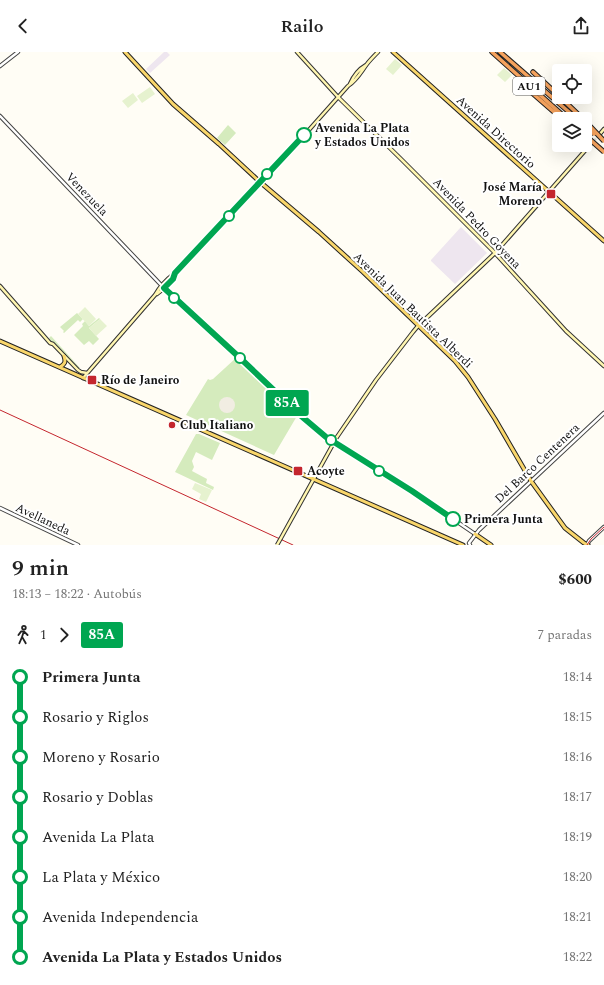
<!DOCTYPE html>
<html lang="es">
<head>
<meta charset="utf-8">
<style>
  :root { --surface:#fff; --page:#f2f2f2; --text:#222; --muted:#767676 }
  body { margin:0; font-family:Spectral,serif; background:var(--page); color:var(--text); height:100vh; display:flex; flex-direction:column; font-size:15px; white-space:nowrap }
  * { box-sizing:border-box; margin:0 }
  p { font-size:13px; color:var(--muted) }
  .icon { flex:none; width:22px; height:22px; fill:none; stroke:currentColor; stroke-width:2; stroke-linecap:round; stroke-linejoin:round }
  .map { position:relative; height:493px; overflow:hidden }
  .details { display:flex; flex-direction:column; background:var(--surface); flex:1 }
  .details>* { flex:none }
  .badge { padding:0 8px; border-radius:3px; font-size:14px; line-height:26px }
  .fabs { position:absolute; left:552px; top:12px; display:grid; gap:8px }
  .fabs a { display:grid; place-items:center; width:40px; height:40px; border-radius:4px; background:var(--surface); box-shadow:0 4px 16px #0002; font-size:20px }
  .map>.badge { position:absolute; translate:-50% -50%; box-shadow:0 0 0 2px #fff }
  .legs { display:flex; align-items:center; gap:6px; height:44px; padding:0 12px; font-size:13px }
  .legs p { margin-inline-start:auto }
  .summary { display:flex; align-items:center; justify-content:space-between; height:68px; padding:0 12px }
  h1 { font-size:22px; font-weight:600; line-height:30px }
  ul { padding:0 12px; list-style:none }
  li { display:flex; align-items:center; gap:14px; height:40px; font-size:15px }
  li i { display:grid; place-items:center; width:6px; height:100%; margin:0 5px; background:currentColor }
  li i::after { content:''; width:10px; height:10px; margin:-5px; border:3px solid; border-radius:50%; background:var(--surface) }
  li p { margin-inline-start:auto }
  li:first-child i { background:linear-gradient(#0000 50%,currentColor 0) }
  li:last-child i { background:linear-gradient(currentColor 50%,#0000 0) }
  header { display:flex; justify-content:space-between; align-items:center; height:52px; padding:0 12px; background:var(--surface); font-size:18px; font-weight:600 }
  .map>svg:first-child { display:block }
  .industrial { fill:#eee6ef }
  .green { fill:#d5ebbd }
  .pitch { fill:#e6f2cf }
  .plaza { fill:#f1ede2 }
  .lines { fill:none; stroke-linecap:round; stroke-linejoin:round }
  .secondary-tunnel { stroke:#dbdad3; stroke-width:2.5; stroke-dasharray:2.5 1; stroke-linecap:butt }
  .tertiary-casing { stroke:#444; stroke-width:4.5 }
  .secondary-casing { stroke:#333; stroke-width:4.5 }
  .primary-casing { stroke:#222; stroke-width:5 }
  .motorway-casing { stroke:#222; stroke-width:5.5 }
  .tertiary { stroke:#fff; stroke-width:2.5 }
  .secondary { stroke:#fff6b0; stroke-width:2.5 }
  .primary { stroke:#f9d66b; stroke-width:3 }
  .motorway { stroke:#f5a25d; stroke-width:3.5 }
  .tram { stroke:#c4262e; stroke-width:1 }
  .rail { stroke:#c4262e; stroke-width:1 }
  .secondary-bridge-casing { stroke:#333; stroke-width:4.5; stroke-linecap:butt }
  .motorway-bridge-casing { stroke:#222; stroke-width:5.5; stroke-linecap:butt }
  .secondary-bridge { stroke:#fff6b0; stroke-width:2.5 }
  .motorway-bridge { stroke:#f5a25d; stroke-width:3.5 }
  .line-1-casing { stroke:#fff; stroke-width:9 }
  .line-1 { stroke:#00a651; stroke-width:6 }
  .stop-1-dot { fill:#fff; stroke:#00a651; stroke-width:2 }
  .poi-dot { fill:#c4262e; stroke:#fff; stroke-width:1.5 }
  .labels { text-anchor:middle; stroke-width:4; stroke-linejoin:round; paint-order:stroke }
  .shield { fill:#fff; stroke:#585858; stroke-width:1 }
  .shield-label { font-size:11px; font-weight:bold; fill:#111 }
  .stop-label { font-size:12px; font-weight:bold; fill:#111; stroke:#fff; text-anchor:start }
  .street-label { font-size:12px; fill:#111; stroke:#fff }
  .poi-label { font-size:12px; font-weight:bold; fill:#111; stroke:#fff; text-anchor:start }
</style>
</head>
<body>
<header><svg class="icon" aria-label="back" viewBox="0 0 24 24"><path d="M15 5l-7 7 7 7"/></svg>Railo<svg class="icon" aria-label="share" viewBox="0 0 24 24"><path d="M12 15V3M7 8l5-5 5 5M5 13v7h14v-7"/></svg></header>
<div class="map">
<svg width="604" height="493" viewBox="0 0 604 493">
  <rect width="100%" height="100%" fill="#fffdf5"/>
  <path class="industrial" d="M 164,0 L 167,0 L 170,3 L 150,21 L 146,17 Z
    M 461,175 L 487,201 L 455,232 L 431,209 L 431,208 Z"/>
  <path class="green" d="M 228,73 L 236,81 L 225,93 L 217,86 Z
    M 77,261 L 83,267 L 80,270 L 78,268 L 64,281 L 63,280 L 64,279 L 60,275 Z
    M 99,266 L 100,267 L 89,276 L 99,287 L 93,293 L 89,289 L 84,293 L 74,283 L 83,274 L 82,272 L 85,269 L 89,274 Z
    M 51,284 L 80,316 L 78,317 L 51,289 L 49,286 Z
    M 237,305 L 297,364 L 274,403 L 186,363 L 208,327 L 210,328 L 213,327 Z
    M 196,382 L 199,382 L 220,391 L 212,408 L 196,400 L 192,409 L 194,415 L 192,419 L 207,427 L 206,431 L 214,435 L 213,438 L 175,420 Z"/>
  <path class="pitch" d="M 395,7 L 402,13 L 393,23 L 386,17 Z
    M 504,16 L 512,23 L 505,30 L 497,23 Z
    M 150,35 L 155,42 L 142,51 L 137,44 Z
    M 133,41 L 138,48 L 128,56 L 122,49 Z
    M 85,255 L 96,267 L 89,274 L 78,262 Z
    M 100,267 L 107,274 L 96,284 L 89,276 Z
    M 195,431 L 212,438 L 206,450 L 199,447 L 201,442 L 192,437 Z"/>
  <path class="plaza" d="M219 353a8 8 0 1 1 16 0a8 8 0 1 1-16 0Z"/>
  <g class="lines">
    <path class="secondary-tunnel" d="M 592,91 L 599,83"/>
    <defs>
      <path id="tertiary" d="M 0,14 L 18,0
        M 0,64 L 164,236 L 240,306 L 300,363 L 334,390 L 412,439 L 475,482
        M 0,456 L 78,493
        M 470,493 L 469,491 L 479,478 L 604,361
        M 587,493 L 589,489 L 604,475"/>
      <path id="secondary" d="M 297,0 L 338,45 L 402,108 L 495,201 L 566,279 L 604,314
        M 350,32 C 353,25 359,17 366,13
        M 599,83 L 604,77
        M 0,234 L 50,291 L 53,292 L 78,318 L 81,320 L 87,321
        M 157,242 C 164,237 172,230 175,222
        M 83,326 L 155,243 C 160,234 167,227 175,221 L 300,88 L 348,34 C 357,28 361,20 367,12 C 370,8 374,4 378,0
        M 281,486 L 337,385 L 376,328 L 413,280 L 418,274 L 495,201 L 590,93"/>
      <path id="primary" d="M 125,0 L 173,52 L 219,92 L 260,130 L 319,180 L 363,220 L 455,309 L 468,325 L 495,367 L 531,429 L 565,476 L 584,491 L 588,493
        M 393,0 L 604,189
        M 0,289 L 463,493
        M 60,315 C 65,312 66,310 64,304
        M 475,482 L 491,493"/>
      <path id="motorway" d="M 492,0 L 567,67
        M 500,0 L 577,67
        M 533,20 L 559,44
        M 523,33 L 562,67
        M 560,45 L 583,67"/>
    </defs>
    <use href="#tertiary" class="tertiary-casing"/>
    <use href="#secondary" class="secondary-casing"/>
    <use href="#primary" class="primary-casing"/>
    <use href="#motorway" class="motorway-casing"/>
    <use href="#tertiary" class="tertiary"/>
    <use href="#secondary" class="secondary"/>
    <use href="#primary" class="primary"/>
    <use href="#motorway" class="motorway"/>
    <path class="tram" d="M 587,493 L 591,487 L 604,475"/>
    <path class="rail" d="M 0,358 L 293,493"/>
    <defs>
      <path id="secondary-bridge" d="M 277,493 L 281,486"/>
      <path id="motorway-bridge" d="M 585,69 L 604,89
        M 585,74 L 594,82
        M 585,83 L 604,100"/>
    </defs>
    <use href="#secondary-bridge" class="secondary-bridge-casing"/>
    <use href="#motorway-bridge" class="motorway-bridge-casing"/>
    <use href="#secondary-bridge" class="secondary-bridge"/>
    <use href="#motorway-bridge" class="motorway-bridge"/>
  </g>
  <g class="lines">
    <defs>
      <path id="line-1" d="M 304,83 L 175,221 L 173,227 L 164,236 L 240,306 L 300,363 L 326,385 L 412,439 L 453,467"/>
    </defs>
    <use href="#line-1" class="line-1-casing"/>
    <use href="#line-1" class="line-1"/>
  </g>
  <g class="stop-1-dot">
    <circle cx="304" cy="83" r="7"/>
    <circle cx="267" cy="122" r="5"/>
    <circle cx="229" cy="164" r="5"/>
    <circle cx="174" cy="246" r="5"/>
    <circle cx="240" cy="306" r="5"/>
    <circle cx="331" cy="388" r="5"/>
    <circle cx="379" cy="419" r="5"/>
    <circle cx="453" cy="467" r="7"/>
  </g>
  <g class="poi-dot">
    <rect x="546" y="137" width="10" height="10" rx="2"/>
    <rect x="87" y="323" width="10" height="10" rx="2"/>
    <circle cx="172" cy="373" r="4"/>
    <rect x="293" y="414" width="10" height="10" rx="2"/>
  </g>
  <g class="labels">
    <rect class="shield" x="513" y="25" width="32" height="18" rx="3"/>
    <g class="shield-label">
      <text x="529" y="38">AU1</text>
    </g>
    <g class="stop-label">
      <text x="315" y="80">Avenida La Plata<tspan x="315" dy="14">y Estados Unidos</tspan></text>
      <text x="464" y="471">Primera Junta</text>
    </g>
    <g class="street-label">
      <text transform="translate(496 80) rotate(42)" y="4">Avenida Directorio</text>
      <text transform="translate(87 142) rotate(46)" y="4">Venezuela</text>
      <text transform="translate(477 171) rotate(46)" y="4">Avenida Pedro Goyena</text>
      <text transform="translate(413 258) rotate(44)" y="4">Avenida Juan Bautista Alberdi</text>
      <text transform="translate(537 411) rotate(-43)" y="4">Del Barco Centenera</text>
      <text transform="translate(43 467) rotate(25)" y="4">Avellaneda</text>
    </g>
    <g class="poi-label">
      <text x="542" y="139" text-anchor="end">José María<tspan x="542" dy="14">Moreno</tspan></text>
      <text x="101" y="332">Río de Janeiro</text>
      <text x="180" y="377">Club Italiano</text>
      <text x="307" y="423">Acoyte</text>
    </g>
  </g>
</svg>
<div class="fabs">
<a><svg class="icon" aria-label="locate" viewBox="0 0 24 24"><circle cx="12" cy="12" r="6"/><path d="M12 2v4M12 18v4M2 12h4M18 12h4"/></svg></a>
<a><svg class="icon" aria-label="layers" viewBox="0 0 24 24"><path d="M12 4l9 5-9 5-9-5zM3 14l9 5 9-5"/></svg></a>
</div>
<b class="badge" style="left:287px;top:351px;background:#00a651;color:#fff">85A</b>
</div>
<section class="details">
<div class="summary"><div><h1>9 min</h1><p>18:13 – 18:22 · Autobús</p></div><b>$600</b></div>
<div class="legs"><svg class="icon" aria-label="walk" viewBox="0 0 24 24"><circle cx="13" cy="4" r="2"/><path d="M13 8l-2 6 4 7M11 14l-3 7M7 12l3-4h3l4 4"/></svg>1<svg class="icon" aria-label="forward" viewBox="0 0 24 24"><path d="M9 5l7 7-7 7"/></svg><b class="badge" style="background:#00a651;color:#fff">85A</b><p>7 paradas</p></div>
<ul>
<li><i style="color:#00a651"></i><b>Primera Junta</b><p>18:14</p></li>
<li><i style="color:#00a651"></i><span>Rosario y Riglos</span><p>18:15</p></li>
<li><i style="color:#00a651"></i><span>Moreno y Rosario</span><p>18:16</p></li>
<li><i style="color:#00a651"></i><span>Rosario y Doblas</span><p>18:17</p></li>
<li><i style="color:#00a651"></i><span>Avenida La Plata</span><p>18:19</p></li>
<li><i style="color:#00a651"></i><span>La Plata y México</span><p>18:20</p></li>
<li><i style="color:#00a651"></i><span>Avenida Independencia</span><p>18:21</p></li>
<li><i style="color:#00a651"></i><b>Avenida La Plata y Estados Unidos</b><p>18:22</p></li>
</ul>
</section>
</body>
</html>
